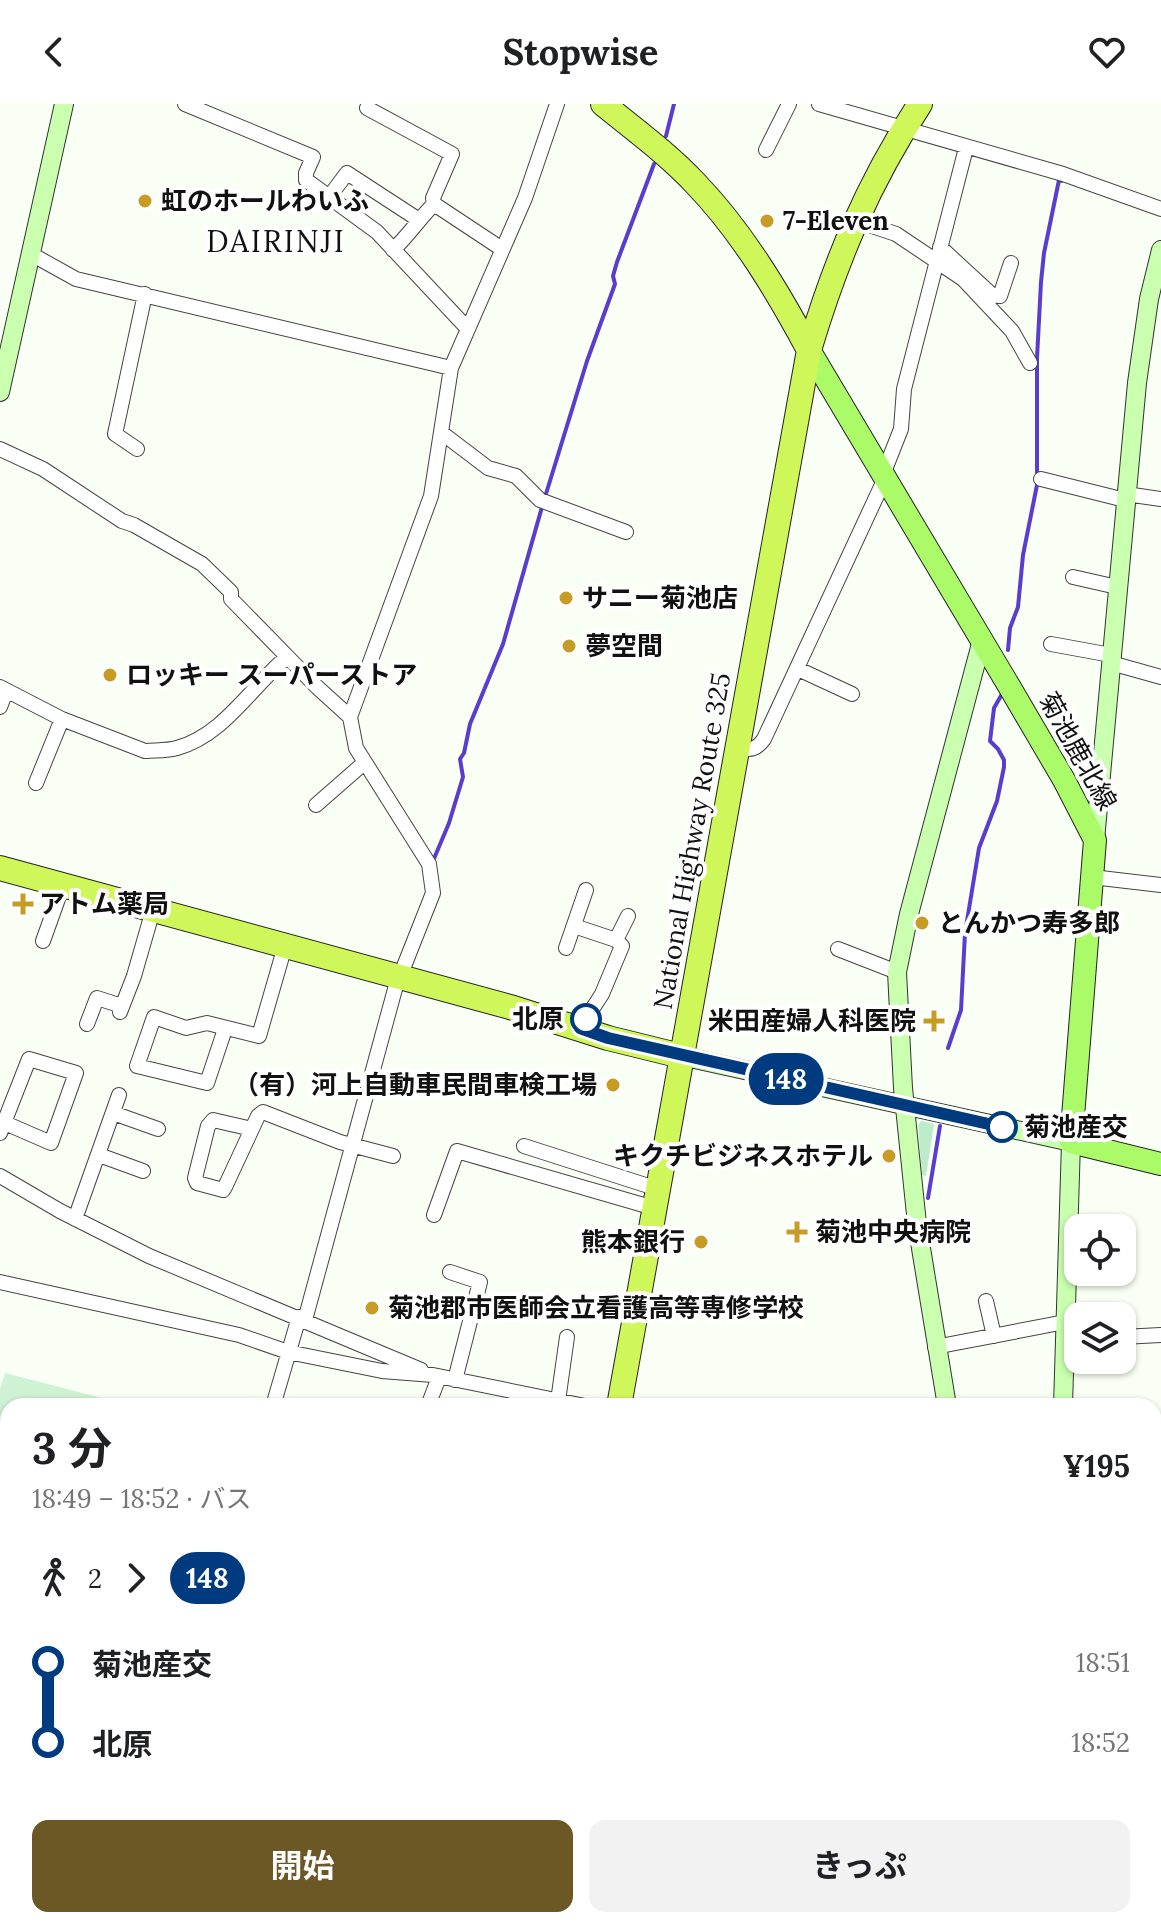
<!DOCTYPE html>
<html lang="ja">
<head>
<meta charset="utf-8">
<style>
  :root { --surface:#fff; --page:#f2f2f2; --text:#202124; --muted:#757577; --accent:#6b5824 }
  body { margin:0; font-family:Lora,"Noto Sans JP",serif; background:var(--page); color:var(--text); height:100vh; display:flex; flex-direction:column; font-size:30px; white-space:nowrap }
  * { box-sizing:border-box; margin:0 }
  p { font-size:26px; color:var(--muted) }
  .icon { flex:none; width:44px; height:44px; fill:none; stroke:currentColor; stroke-width:2; stroke-linecap:round; stroke-linejoin:round }
  .map { position:relative; flex:1; overflow:hidden }
  .details { position:absolute; left:0px; top:1294px; width:1162px; height:530px; display:flex; flex-direction:column; background:var(--surface); border-radius:24px 24px 0 0; box-shadow:0 2px 6px #0004 }
  .details>* { flex:none }
  .badge { padding:0 16px; border-radius:26px; font-size:28px; line-height:52px }
  .tools { position:absolute; left:1064px; top:1110px; display:grid; gap:16px }
  .tools a { display:grid; place-items:center; width:72px; height:72px; border-radius:16px; background:var(--surface); box-shadow:0 2px 6px #0004; font-size:40px }
  .map>.badge { position:absolute; translate:-50% -50%; box-shadow:0 0 0 4px #fff }
  .legs { display:flex; align-items:center; gap:12px; height:88px; padding:0 32px; font-size:26px }
  .legs p { margin-inline-start:auto }
  .summary { display:flex; align-items:center; justify-content:space-between; height:136px; padding:0 32px }
  h1 { font-size:44px; font-weight:700; line-height:60px }
  .cta { display:flex; gap:16px; margin-top:auto; padding:16px 32px }
  .cta a { flex:1; height:92px; border-radius:16px; background:var(--accent); color:#fff; font-size:32px; font-weight:700; line-height:92px; text-align:center }
  .cta a+a { background:var(--page); color:var(--text) }
  ul { padding:0 32px; list-style:none }
  li { display:flex; align-items:center; gap:28px; height:80px; font-size:30px }
  li i { display:grid; place-items:center; width:12px; height:100%; margin:0 10px; background:currentColor }
  li i::after { content:''; width:20px; height:20px; margin:-10px; border:6px solid; border-radius:50%; background:var(--surface) }
  li p { margin-inline-start:auto }
  li:first-child i { background:linear-gradient(#0000 50%,currentColor 0) }
  li:last-child i { background:linear-gradient(currentColor 50%,#0000 0) }
  header { display:flex; justify-content:space-between; align-items:center; height:104px; padding:0 32px; background:var(--surface); font-size:36px; font-weight:700 }
  .map>svg:first-child { display:block }
  .green { fill:#bcecc9 }
  .pitch { fill:#cef2d3 }
  .lines { fill:none; stroke-linecap:round; stroke-linejoin:round }
  .stream { stroke:#593dd1; stroke-width:4 }
  .street-casing { stroke:#444; stroke-width:16 }
  .secondary-casing { stroke:#333; stroke-width:20 }
  .primary-casing { stroke:#222; stroke-width:24 }
  .highway-casing { stroke:#222; stroke-width:26 }
  .street { stroke:#fff; stroke-width:14 }
  .secondary { stroke:#c9ffaf; stroke-width:18 }
  .primary { stroke:#abfb68; stroke-width:22 }
  .highway { stroke:#d0f75a; stroke-width:24 }
  .line-1-casing { stroke:#fff; stroke-width:18 }
  .line-1 { stroke:#003b80; stroke-width:12 }
  .poi-dot { fill:#c69c24; stroke:#fff; stroke-width:3 }
  .stop-1-dot { fill:#fff; stroke:#003b80; stroke-width:4 }
  .labels { text-anchor:middle; stroke-width:8; stroke-linejoin:round; paint-order:stroke }
  .poi-label { font-size:26px; font-weight:bold; fill:#111; stroke:#fff; text-anchor:start }
  .street-label { font-size:26px; fill:#111; stroke:#fff }
  .stop-label { font-size:26px; font-weight:bold; fill:#111; stroke:#fff; text-anchor:end }
  .quarter-label { font-size:30px; letter-spacing:2px; fill:#111; stroke:#fff }
</style>
</head>
<body>
<header><svg class="icon" aria-label="back" viewBox="0 0 24 24"><path d="M15 5l-7 7 7 7"/></svg>Stopwise<svg class="icon" aria-label="heart" viewBox="0 0 24 24"><path d="M12 20l-8-8c-3-5 5-10 8-4 3-6 11-1 8 4z"/></svg></header>
<div class="map">
<svg width="1161" height="1823" viewBox="0 0 1161 1823">
  <rect width="100%" height="100%" fill="#f9fff4"/>
  <path class="green" d="M 921,1017 L 934,1020 L 926,1072 L 922,1071 L 918,1021 Z"/>
  <path class="pitch" d="M 5,1269 L 133,1302 L 8,1302 L 8,1426 L 0,1425 L 0,1285 Z"/>
  <g class="lines">
    <path class="stream" d="M 666,32 L 674,0
      M 545,393 L 587,257 L 615,180 L 613,172 L 617,158 L 654,60
      M 1008,546 L 1010,524 L 1018,503 L 1023,451 L 1037,381 L 1037,254 L 1041,178 L 1044,149 L 1059,76 L 1061,77
      M 433,757 L 449,719 L 463,673 L 460,655 L 464,649 L 470,620 L 503,540 L 542,403
      M 948,944 L 961,906 L 965,829 L 979,744 L 997,697 L 1004,663 L 1004,656 L 998,645 L 990,637 L 994,604 L 1002,590
      M 928,1094 L 940,1022
      M 96,1823 L 98,1816"/>
    <defs>
      <path id="street" d="M 185,0 L 313,53 L 306,69 L 306,76 L 377,128 L 467,224
        M 819,0 L 1063,70 L 1161,105
        M 367,4 L 452,50 L 433,94 L 434,100 L 502,145
        M 766,46 L 789,0
        M 329,93 L 347,69 L 419,116
        M 854,116 L 896,130 L 963,175 L 1012,227 L 1030,259
        M 940,143 L 992,191 L 1000,192 L 1011,159
        M 393,146 C 409,131 419,115 434,100
        M 31,150 L 76,175 L 451,264
        M 442,329 L 488,364 L 516,372 L 540,396 L 626,428
        M 0,345 L 43,365 L 122,417 L 134,421 L 202,460 L 231,488 L 231,495 L 317,583 L 350,613
        M 137,345 L 115,330 L 145,190
        M 884,368 L 901,325 L 904,285 L 966,44
        M 1041,375 L 1125,396
        M 1126,390 L 1161,395
        M 1073,473 L 1117,483
        M 1051,540 L 1111,551
        M 1111,559 L 1161,573
        M 798,565 L 852,590
        M 0,583 L 62,615 L 145,647 C 155,646 167,647 177,644 C 224,631 251,583 287,553
        M 0,603 L 6,587
        M 739,644 C 751,646 756,646 764,635 L 886,372
        M 36,679 L 62,615
        M 316,701 L 364,659
        M 1092,773 L 1161,781
        M 574,822 L 616,836 L 622,842 L 602,890 L 580,924
        M 616,836 L 628,812
        M 43,837 L 63,781
        M 566,844 L 586,786
        M 838,845 L 897,868
        M 120,908 L 134,872 L 153,806
        M 87,920 L 97,894 L 122,902
        M 223,923 L 223,931 L 207,979 L 137,962 L 154,913 L 186,924 L 207,919 L 259,932 L 285,842
        M 113,1009 L 158,1025
        M 252,1025 L 213,1016 L 208,1022 L 195,1074 L 197,1079 L 223,1086 L 225,1083 L 258,1012 L 263,1008 L 340,1038 L 393,1052
        M 0,1029 L 29,955 L 76,969 L 51,1039 L 5,1019
        M 524,1042 L 658,1085
        M 99,1051 L 143,1067
        M 0,1072 L 60,1107 L 149,1152 L 421,1266
        M 434,1111 L 457,1047 L 654,1104
        M 75,1115 L 119,991
        M 450,1168 L 480,1178 L 455,1276
        M 0,1178 L 239,1231 L 288,1248 L 382,1267 L 433,1271 L 585,1302
        M 986,1197 L 994,1232
        M 305,1216 L 395,885 L 433,789 L 429,760 L 356,644 L 350,613 L 431,392 L 451,264 L 525,94 L 557,0
        M 1122,1233 L 1161,1231
        M 935,1243 L 1065,1218
        M 558,1297 L 567,1233
        M 273,1302 L 299,1213
        M 428,1302 L 439,1273
        M 0,1633 L 8,1635
        M 1154,1639 L 1161,1640
        M 1154,1726 L 1161,1726
        M 87,1823 L 89,1816
        M 662,1823 L 664,1816"/>
      <path id="secondary" d="M 0,288 L 64,0
        M 1095,736 L 1137,279 L 1149,195 L 1161,146
        M 681,952 L 1071,1038 L 1063,1302
        M 947,1302 L 917,1120 L 903,984 L 897,868 L 909,810 L 982,536
        M 1154,1419 L 1161,1420
        M 926,1823 L 926,1816"/>
      <path id="primary" d="M 809,246 L 1009,582 L 1064,676 L 1095,736 L 1071,1038 L 1161,1060"/>
      <path id="highway" d="M 603,0 C 635,26 668,50 696,80 C 742,128 778,188 809,246
        M 0,764 L 510,903 L 608,934 L 681,952
        M 619,1302 L 809,246 C 836,156 868,79 920,0
        M 527,1823 L 528,1816"/>
    </defs>
    <use href="#street" class="street-casing"/>
    <use href="#secondary" class="secondary-casing"/>
    <use href="#primary" class="primary-casing"/>
    <use href="#highway" class="highway-casing"/>
    <use href="#street" class="street"/>
    <use href="#secondary" class="secondary"/>
    <use href="#primary" class="primary"/>
    <use href="#highway" class="highway"/>
  </g>
  <g class="lines">
    <defs>
      <path id="line-1" d="M 586,915 L 580,924 L 608,934 L 1002,1023"/>
    </defs>
    <use href="#line-1" class="line-1-casing"/>
    <use href="#line-1" class="line-1"/>
  </g>
  <g class="poi-dot">
    <circle cx="145" cy="97" r="8"/>
    <circle cx="767" cy="117" r="8"/>
    <circle cx="566" cy="494" r="8"/>
    <circle cx="569" cy="542" r="8"/>
    <circle cx="110" cy="571" r="8"/>
    <path d="M19 788h8v8h8v8h-8v8h-8v-8h-8v-8h8z"/>
    <circle cx="922" cy="819" r="8"/>
    <path d="M930 905h8v8h8v8h-8v8h-8v-8h-8v-8h8z"/>
    <circle cx="613" cy="981" r="8"/>
    <circle cx="889" cy="1052" r="8"/>
    <path d="M793 1116h8v8h8v8h-8v8h-8v-8h-8v-8h8z"/>
    <circle cx="701" cy="1138" r="8"/>
    <circle cx="372" cy="1204" r="8"/>
  </g>
  <g class="stop-1-dot">
    <circle cx="586" cy="915" r="14"/>
    <circle cx="1002" cy="1023" r="14"/>
  </g>
  <g class="labels">
    <g class="poi-label">
      <text x="161" y="106">虹のホールわいふ</text>
      <text x="783" y="126">7-Eleven</text>
      <text x="582" y="503">サニー菊池店</text>
      <text x="585" y="551">夢空間</text>
      <text x="126" y="580">ロッキー スーパーストア</text>
      <text x="39" y="809">アトム薬局</text>
      <text x="938" y="828">とんかつ寿多郎</text>
      <text x="916" y="926" text-anchor="end">米田産婦人科医院</text>
      <text x="597" y="990" text-anchor="end">（有）河上自動車民間車検工場</text>
      <text x="873" y="1061" text-anchor="end">キクチビジネスホテル</text>
      <text x="815" y="1137">菊池中央病院</text>
      <text x="685" y="1147" text-anchor="end">熊本銀行</text>
      <text x="388" y="1213">菊池郡市医師会立看護高等専修学校</text>
    </g>
    <g class="street-label">
      <text transform="translate(1078 647) rotate(61)" y="9">菊池鹿北線</text>
      <text transform="translate(692 737) rotate(-80)" y="9">National Highway Route 325</text>
    </g>
    <g class="stop-label">
      <text x="564" y="924">北原</text>
      <text x="1024" y="1032" text-anchor="start">菊池産交</text>
    </g>
    <g class="quarter-label">
      <text x="276" y="148">DAIRINJI</text>
    </g>
  </g>
</svg>
<div class="tools">
<a><svg class="icon" aria-label="locate" viewBox="0 0 24 24"><circle cx="12" cy="12" r="6"/><path d="M12 2v4M12 18v4M2 12h4M18 12h4"/></svg></a>
<a><svg class="icon" aria-label="layers" viewBox="0 0 24 24"><path d="M12 4l9 5-9 5-9-5zM3 14l9 5 9-5"/></svg></a>
</div>
<b class="badge" style="left:786px;top:975px;background:#003b80;color:#fff">148</b>
<section class="details">
<div class="summary"><div><h1>3 分</h1><p>18:49 – 18:52 · バス</p></div><b>¥195</b></div>
<div class="legs"><svg class="icon" aria-label="walk" viewBox="0 0 24 24"><circle cx="13" cy="4" r="2"/><path d="M13 8l-2 6 4 7M11 14l-3 7M7 12l3-4h3l4 4"/></svg>2<svg class="icon" aria-label="forward" viewBox="0 0 24 24"><path d="M9 5l7 7-7 7"/></svg><b class="badge" style="background:#003b80;color:#fff">148</b></div>
<ul>
<li><i style="color:#003b80"></i><b>菊池産交</b><p>18:51</p></li>
<li><i style="color:#003b80"></i><b>北原</b><p>18:52</p></li>
</ul>
<div class="cta"><a>開始</a><a>きっぷ</a></div>
</section>
</div>
</body>
</html>
